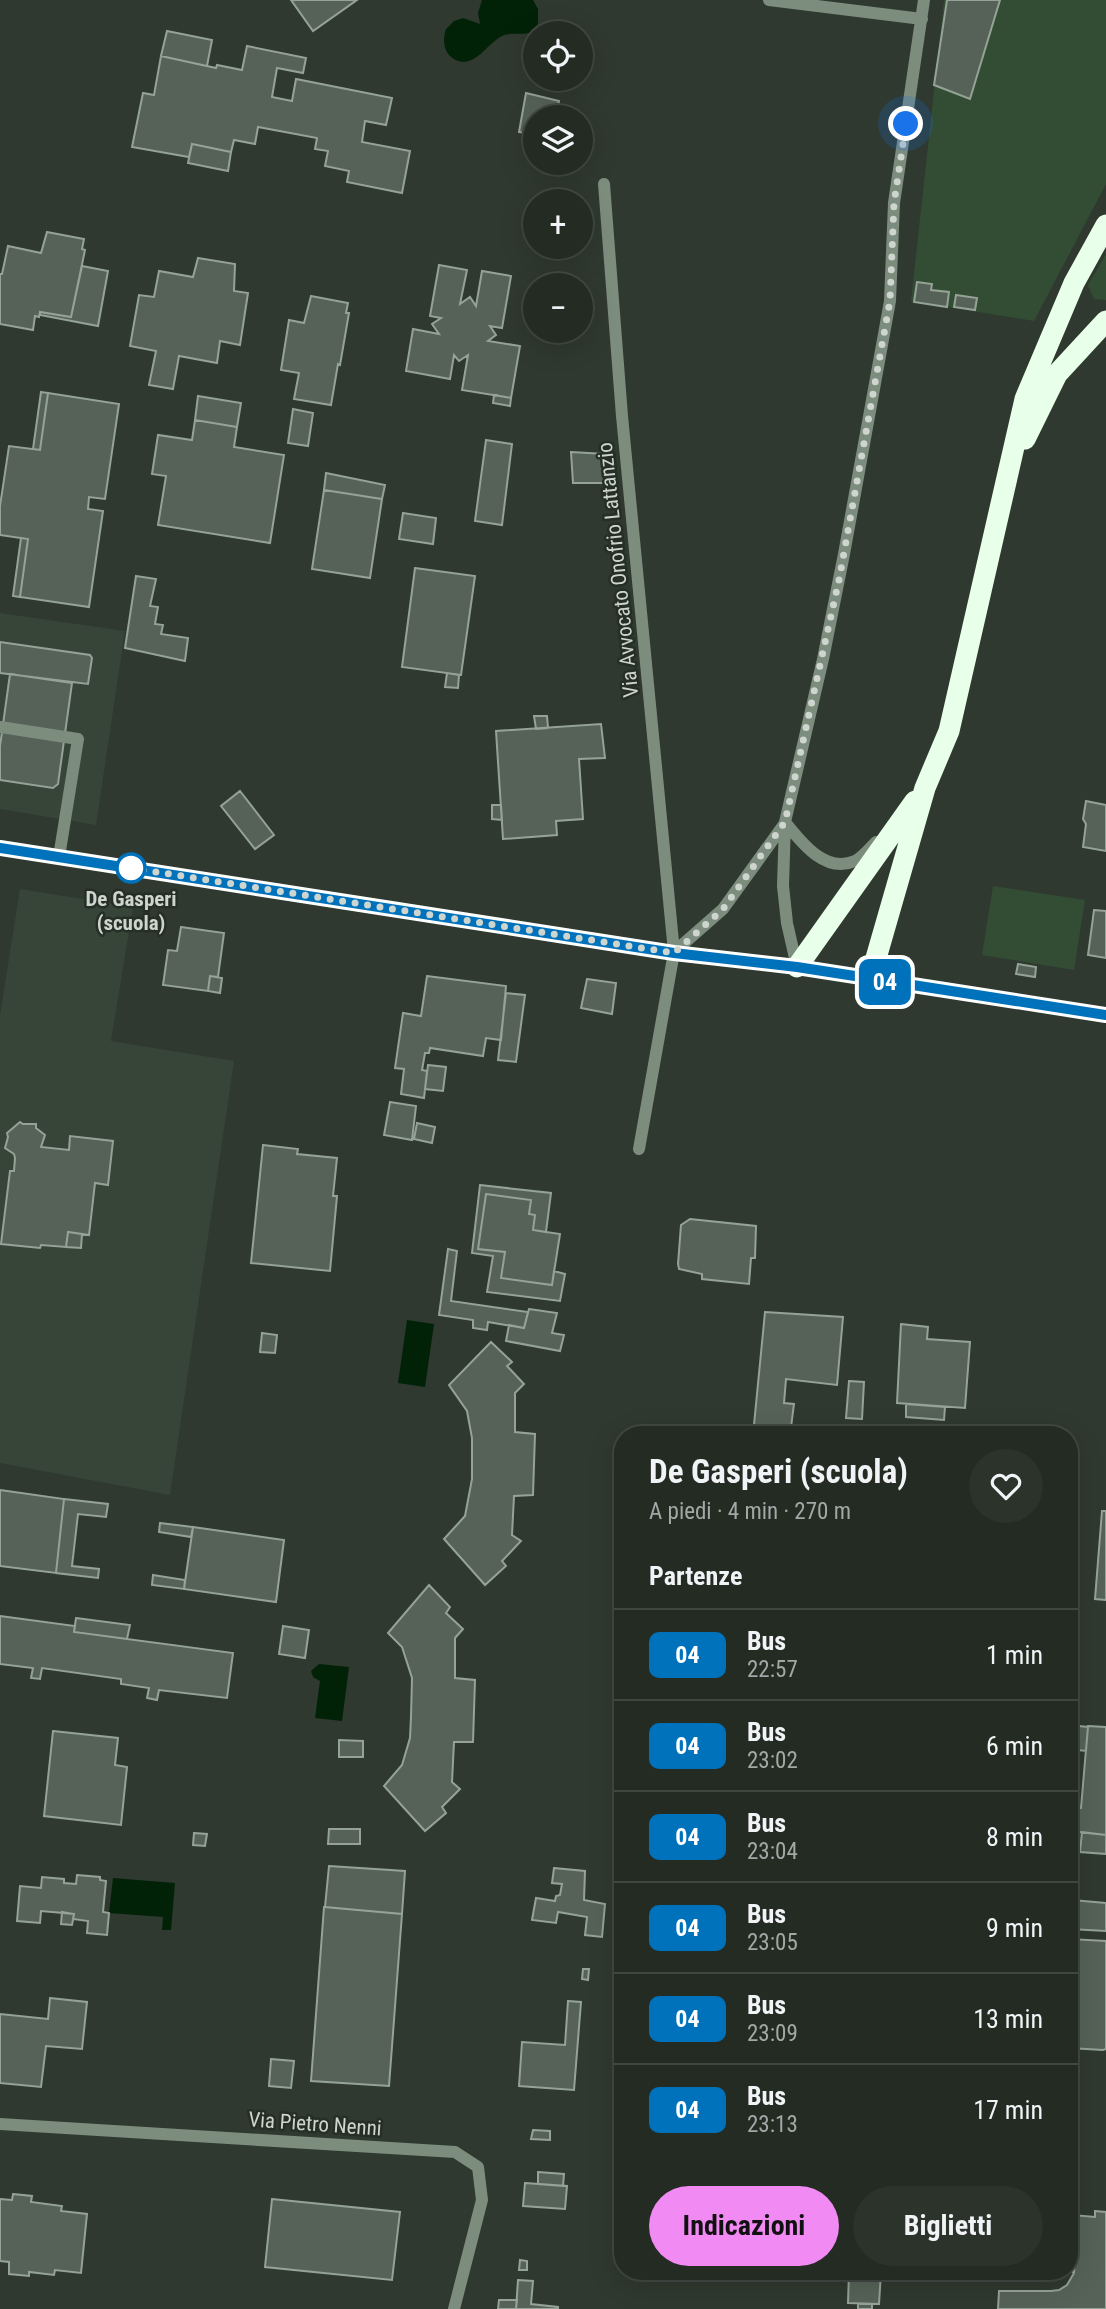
<!DOCTYPE html>
<html lang="it">
<head>
<meta charset="utf-8">
<style>
  :root { --surface:#232b23; --page:#2b332b; --text:#f1f3f6; --muted:#a3a7a6; --line:#404741; --accent:#f28af3 }
  body { margin:0; font-family:"Roboto Condensed",sans-serif; background:var(--page); color:var(--text); height:100vh; display:flex; flex-direction:column; font-size:26px; white-space:nowrap }
  * { box-sizing:border-box; margin:0 }
  p { font-size:23px; color:var(--muted) }
  .icon { flex:none; width:38px; height:38px; fill:none; stroke:currentColor; stroke-width:2; stroke-linecap:round; stroke-linejoin:round }
  .map { position:relative; flex:1; overflow:hidden }
  .sheet { position:absolute; left:614px; top:1426px; width:464px; height:854px; display:flex; flex-direction:column; background:var(--surface); border-radius:28px; box-shadow:0 7px 28px #0002,0 0 0 2px var(--line) }
  .sheet>* { flex:none }
  .badge { padding:0 14px; border-radius:10px; font-size:24px; line-height:46px }
  .buttons { position:absolute; left:523px; top:21px; display:grid; gap:14px }
  .buttons a { display:grid; place-items:center; width:70px; height:70px; border-radius:50%; background:var(--surface); box-shadow:0 7px 28px #0002,0 0 0 2px var(--line); font-size:35px }
  .you { position:absolute; width:35px; height:35px; margin:-18px; border:5px solid #fff; border-radius:50%; background:#1a73e8; box-shadow:0 0 0 10px #1a73e833 }
  .map>.badge { position:absolute; translate:-50% -50%; box-shadow:0 0 0 4px #fff }
  h2 { padding:0 35px; font-size:26px; line-height:63px }
  .round { display:grid; place-items:center; flex:none; width:74px; height:74px; border-radius:37px; background:var(--page) }
  .head { display:flex; align-items:center; justify-content:space-between; height:119px; padding:0 35px }
  h1 { font-size:33px; font-weight:700; line-height:52px }
  .button { display:flex; gap:14px; margin-top:auto; padding:14px 35px }
  .button a { flex:1; height:80px; border-radius:42px; background:var(--accent); color:#111; font-size:28px; font-weight:700; line-height:80px; text-align:center }
  .button a+a { background:var(--page); color:var(--text) }
  ul { padding:0; list-style:none }
  li { display:flex; align-items:center; gap:21px; height:91px; padding:0 35px; border-top:2px solid var(--line) }
  li div { flex:1 }
  li b { display:block; font-size:26px }
  li em { font-style:normal }
  li .badge { min-width:77px; font-weight:700; text-align:center }
  .map>svg:first-child { display:block }
  .built { fill:#364537 }
  .green { fill:#334d35 }
  .water { fill:#022208 }
  .building { fill:#566257; stroke:#95a296; stroke-width:2 }
  .lines { fill:none; stroke-linecap:round; stroke-linejoin:round }
  .minor { stroke:#7c8c7d; stroke-width:12 }
  .highway { stroke:#e8ffe9; stroke-width:21 }
  .line-casing { stroke:#fff; stroke-width:16 }
  .line { stroke:#0072bc; stroke-width:10 }
  .walk { stroke:#ced5cf; stroke-width:7; stroke-dasharray:0 12.6 }
  .stop-dot { fill:#fff; stroke:#0072bc; stroke-width:3.5 }
  .labels { text-anchor:middle; stroke-width:5; stroke-linejoin:round; paint-order:stroke }
  .street-label { font-size:21px; fill:#ced5cf; stroke:#252f25 }
  .stop-label { font-size:21px; font-weight:bold; fill:#ced5cf; stroke:#252f25 }
</style>
</head>
<body>
<div class="map">
<svg width="1106" height="2309" viewBox="0 0 1106 2309">
  <rect width="100%" height="100%" fill="#2f392f"/>
  <path class="built" d="M 0,613 L 125,631 L 96,825 L 0,809 Z
    M 20,889 L 133,907 L 111,1041 L 234,1061 L 170,1495 L 0,1463 L 0,1015 Z"/>
  <path class="green" d="M 944,0 L 1106,0 L 1106,184 L 1034,321 L 911,301 Z
    M 1106,254 L 1106,300 L 1094,299 L 1088,285 Z
    M 993,886 L 1085,900 L 1074,970 L 982,955 Z"/>
  <path class="water" d="M 482,0 L 533,0 L 538,9 L 538,24 L 529,33 C 520,35 511,32 502,36 C 487,43 471,75 450,56 C 443,49 443,38 446,29 L 454,21 L 463,18 L 480,24 L 478,13 Z
    M 407,1320 L 434,1324 L 425,1387 L 398,1383 Z
    M 319,1664 L 349,1667 L 342,1721 L 315,1718 L 320,1681 L 313,1677 L 311,1671 Z
    M 113,1878 L 175,1883 L 171,1930 L 162,1930 L 163,1917 L 109,1913 Z"/>
  <path class="building" d="M 291,0 L 357,0 L 313,31 Z
    M 947,0 L 1000,0 L 970,99 L 934,85 Z
    M 167,31 L 212,40 L 207,66 L 161,56 Z
    M 247,46 L 306,58 L 303,73 L 277,68 L 272,97 L 292,101 L 296,79 L 392,98 L 386,125 L 365,121 L 362,142 L 410,151 L 402,193 L 347,182 L 349,171 L 325,166 L 328,151 L 315,149 L 317,138 L 258,127 L 255,144 L 234,140 L 231,152 L 192,144 L 189,157 L 132,147 L 143,93 L 154,95 L 161,56 L 216,68 L 217,65 L 242,70 Z
    M 526,93 L 559,101 L 556,117 L 536,117 L 536,135 L 519,132 Z
    M 192,144 L 231,152 L 228,171 L 188,163 Z
    M 47,232 L 84,239 L 82,249 L 85,250 L 71,317 L 40,312 L 39,317 L 35,316 L 33,330 L 0,324 L 0,274 L 2,274 L 8,246 L 41,253 Z
    M 198,258 L 235,264 L 234,291 L 248,293 L 240,345 L 220,341 L 217,363 L 179,356 L 173,389 L 149,385 L 156,351 L 130,346 L 139,295 L 154,297 L 159,271 L 193,277 Z
    M 439,265 L 467,270 L 460,304 L 470,297 L 476,306 L 482,271 L 511,276 L 502,328 L 490,326 L 496,335 L 488,341 L 520,346 L 511,398 L 462,390 L 468,355 L 459,361 L 454,355 L 450,379 L 406,371 L 413,329 L 439,334 L 432,324 L 441,318 L 430,316 Z
    M 82,266 L 108,271 L 98,326 L 40,315 L 40,312 L 71,317 Z
    M 917,282 L 932,284 L 931,290 L 949,292 L 947,307 L 914,302 Z
    M 956,295 L 977,298 L 975,310 L 954,307 Z
    M 311,296 L 348,303 L 346,313 L 349,313 L 340,365 L 338,364 L 331,405 L 294,399 L 299,373 L 281,370 L 289,320 L 304,323 Z
    M 41,392 L 48,393 L 40,450 L 33,449 Z
    M 48,393 L 119,404 L 105,499 L 89,497 L 88,509 L 103,511 L 89,607 L 20,597 L 28,539 L 0,535 L 0,506 L 9,446 L 40,450 Z
    M 494,395 L 511,398 L 510,406 L 493,403 Z
    M 198,396 L 241,403 L 237,427 L 195,420 Z
    M 293,409 L 313,413 L 308,446 L 288,443 Z
    M 195,420 L 237,427 L 234,447 L 284,455 L 270,543 L 158,525 L 166,476 L 152,474 L 158,435 L 192,440 Z
    M 486,440 L 512,444 L 502,525 L 475,521 Z
    M 571,452 L 605,454 L 608,483 L 573,483 Z
    M 326,473 L 385,485 L 382,499 L 324,490 Z
    M 324,490 L 382,499 L 370,578 L 312,569 Z
    M 403,513 L 436,518 L 433,544 L 399,539 Z
    M 21,538 L 28,539 L 20,597 L 13,596 Z
    M 415,568 L 475,576 L 461,675 L 402,667 Z
    M 136,576 L 156,579 L 150,606 L 158,607 L 155,624 L 163,625 L 161,634 L 188,638 L 185,661 L 125,648 Z
    M 0,642 L 90,655 L 92,658 L 88,684 L 0,673 Z
    M 447,673 L 459,675 L 458,688 L 445,687 Z
    M 10,674 L 72,683 L 58,784 L 53,788 L 0,780 L 0,746 Z
    M 534,716 L 547,716 L 548,728 L 536,729 Z
    M 601,724 L 605,758 L 579,759 L 583,819 L 556,821 L 557,835 L 503,839 L 496,731 Z
    M 240,791 L 274,835 L 255,849 L 221,806 Z
    M 1086,801 L 1106,805 L 1106,851 L 1083,847 L 1086,824 L 1083,819 Z
    M 492,805 L 501,805 L 502,820 L 492,819 Z
    M 1094,910 L 1106,911 L 1106,958 L 1088,955 Z
    M 181,927 L 224,933 L 218,977 L 210,976 L 208,991 L 163,985 L 168,950 L 177,951 Z
    M 1018,964 L 1036,967 L 1035,977 L 1016,974 Z
    M 210,976 L 222,978 L 220,993 L 208,991 Z
    M 427,976 L 506,986 L 501,1040 L 486,1038 L 483,1056 L 430,1048 L 429,1053 L 425,1053 L 422,1070 L 427,1071 L 424,1098 L 401,1094 L 404,1069 L 395,1068 L 403,1013 L 421,1016 Z
    M 587,979 L 616,983 L 612,1014 L 581,1008 Z
    M 506,993 L 525,995 L 516,1062 L 498,1060 Z
    M 428,1065 L 446,1067 L 443,1091 L 425,1089 Z
    M 390,1102 L 416,1106 L 412,1140 L 384,1135 Z
    M 20,1122 L 23,1124 L 36,1124 L 36,1128 L 45,1135 L 41,1147 L 69,1150 L 70,1136 L 113,1141 L 108,1185 L 95,1183 L 89,1235 L 68,1232 L 66,1247 L 41,1245 L 40,1248 L 1,1244 L 10,1171 L 14,1171 L 15,1158 L 14,1154 L 5,1148 L 8,1137 L 7,1133 Z
    M 417,1123 L 435,1127 L 432,1143 L 414,1139 Z
    M 263,1145 L 298,1149 L 297,1154 L 337,1158 L 333,1196 L 337,1196 L 330,1271 L 251,1263 Z
    M 480,1185 L 551,1193 L 546,1232 L 533,1230 L 535,1215 L 529,1214 L 531,1200 L 486,1194 L 478,1249 L 505,1252 L 501,1278 L 552,1285 L 554,1271 L 565,1274 L 560,1301 L 487,1292 L 493,1256 L 472,1253 Z
    M 486,1194 L 531,1200 L 529,1214 L 535,1215 L 533,1230 L 560,1234 L 552,1285 L 501,1278 L 505,1252 L 478,1249 Z
    M 690,1219 L 756,1226 L 755,1258 L 751,1258 L 749,1284 L 702,1279 L 702,1274 L 679,1269 L 678,1264 L 681,1225 Z
    M 68,1232 L 82,1234 L 81,1248 L 66,1247 Z
    M 448,1249 L 457,1251 L 451,1301 L 528,1312 L 524,1328 L 488,1322 L 487,1330 L 473,1328 L 473,1320 L 439,1315 Z
    M 529,1309 L 557,1313 L 552,1333 L 564,1335 L 560,1351 L 506,1341 L 509,1325 L 524,1328 Z
    M 765,1312 L 843,1317 L 837,1385 L 786,1379 L 784,1403 L 794,1404 L 790,1435 L 753,1435 Z
    M 901,1324 L 928,1327 L 927,1339 L 970,1342 L 965,1408 L 897,1403 Z
    M 262,1333 L 277,1335 L 275,1353 L 260,1352 Z
    M 491,1342 L 512,1362 L 507,1366 L 524,1384 L 515,1393 L 515,1432 L 535,1434 L 533,1495 L 514,1496 L 512,1535 L 521,1541 L 502,1561 L 506,1566 L 485,1585 L 444,1539 L 465,1516 L 472,1479 L 472,1438 L 467,1411 L 449,1385 Z
    M 849,1381 L 864,1382 L 862,1419 L 846,1418 Z
    M 906,1404 L 945,1407 L 944,1420 L 906,1417 Z
    M 0,1490 L 64,1499 L 56,1573 L 0,1566 Z
    M 64,1499 L 108,1504 L 106,1517 L 78,1514 L 72,1566 L 99,1569 L 98,1578 L 56,1573 Z
    M 1102,1511 L 1106,1511 L 1106,1600 L 1095,1599 Z
    M 160,1523 L 193,1527 L 191,1537 L 159,1532 Z
    M 193,1527 L 284,1540 L 276,1602 L 184,1589 Z
    M 153,1575 L 185,1580 L 184,1589 L 152,1585 Z
    M 429,1585 L 450,1607 L 446,1613 L 463,1629 L 455,1638 L 455,1678 L 475,1680 L 473,1742 L 454,1742 L 452,1782 L 460,1789 L 442,1807 L 446,1813 L 425,1831 L 384,1786 L 402,1765 L 410,1738 L 411,1717 L 412,1678 L 402,1647 L 388,1633 Z
    M 0,1616 L 75,1626 L 74,1632 L 233,1653 L 227,1698 L 159,1690 L 157,1700 L 147,1698 L 149,1688 L 121,1684 L 121,1679 L 42,1668 L 40,1679 L 31,1678 L 33,1668 L 0,1664 Z
    M 76,1618 L 130,1625 L 127,1639 L 74,1632 Z
    M 283,1626 L 309,1630 L 305,1658 L 279,1654 Z
    M 1069,1725 L 1088,1727 L 1086,1751 L 1069,1749 Z
    M 1088,1726 L 1106,1727 L 1106,1835 L 1069,1831 L 1069,1807 L 1081,1808 Z
    M 53,1731 L 118,1738 L 115,1765 L 127,1767 L 121,1825 L 44,1816 Z
    M 339,1740 L 363,1741 L 363,1757 L 339,1757 Z
    M 329,1829 L 360,1829 L 360,1844 L 328,1844 Z
    M 1082,1832 L 1106,1835 L 1106,1854 L 1080,1852 Z
    M 194,1833 L 207,1834 L 205,1846 L 193,1845 Z
    M 329,1866 L 405,1871 L 402,1914 L 325,1907 Z
    M 554,1868 L 585,1871 L 584,1900 L 605,1904 L 602,1937 L 585,1935 L 587,1917 L 558,1912 L 556,1923 L 532,1920 L 536,1898 L 555,1901 L 556,1896 L 560,1895 L 562,1884 L 552,1883 Z
    M 77,1875 L 100,1877 L 100,1880 L 106,1881 L 103,1912 L 109,1913 L 107,1935 L 87,1933 L 88,1921 L 73,1919 L 74,1914 L 41,1911 L 40,1923 L 17,1921 L 20,1886 L 41,1888 L 42,1877 L 64,1879 L 64,1883 L 76,1884 Z
    M 1072,1900 L 1106,1903 L 1106,1931 L 1070,1929 Z
    M 324,1907 L 402,1914 L 389,2086 L 311,2081 Z
    M 62,1912 L 74,1914 L 72,1925 L 61,1924 Z
    M 1069,1939 L 1106,1941 L 1106,2049 L 1103,2050 L 1069,2048 Z
    M 583,1969 L 589,1969 L 588,1980 L 582,1979 Z
    M 50,1998 L 87,2002 L 82,2049 L 46,2046 L 41,2087 L 0,2083 L 0,2014 L 48,2019 Z
    M 568,2001 L 581,2002 L 574,2090 L 519,2086 L 522,2042 L 565,2045 Z
    M 271,2059 L 294,2061 L 291,2088 L 269,2086 Z
    M 533,2130 L 550,2131 L 550,2140 L 531,2139 Z
    M 538,2172 L 564,2174 L 563,2186 L 538,2184 Z
    M 525,2183 L 567,2186 L 565,2209 L 523,2206 Z
    M 13,2194 L 32,2196 L 31,2202 L 62,2206 L 61,2211 L 87,2214 L 81,2273 L 55,2270 L 54,2275 L 29,2272 L 29,2276 L 9,2274 L 9,2262 L 0,2261 L 0,2199 L 12,2200 Z
    M 272,2199 L 400,2212 L 392,2280 L 265,2267 Z
    M 1095,2211 L 1106,2212 L 1106,2309 L 998,2309 L 999,2291 L 1051,2291 L 1059,2290 L 1067,2285 L 1074,2273 L 1075,2251 L 1077,2251 L 1079,2236 L 1071,2235 L 1073,2215 L 1095,2217 Z
    M 1069,2235 L 1079,2236 L 1077,2251 L 1075,2251 L 1074,2272 L 1065,2272 L 1069,2272 Z
    M 520,2260 L 527,2261 L 527,2270 L 519,2270 Z
    M 849,2272 L 881,2272 L 879,2304 L 848,2303 Z
    M 518,2280 L 533,2281 L 531,2304 L 558,2307 L 558,2309 L 516,2309 Z
    M 499,2300 L 517,2300 L 516,2309 L 498,2309 Z
    M 858,2304 L 872,2304 L 872,2309 L 858,2309 Z"/>
  <g class="lines">
    <path class="minor" d="M 769,0 L 922,19
      M 604,184 L 622,416 L 674,952 L 639,1149
      M 0,727 L 78,739 L 59,857
      M 785,822 C 801,842 825,874 855,861 C 862,858 871,847 876,842
      M 0,848 L 674,952 L 797,967 L 1106,1015
      M 674,952 L 723,909 L 785,823
      M 797,967 L 787,923 L 783,886 L 785,822 L 823,659 L 844,554 L 890,301 L 894,203 L 924,0
      M 0,2124 L 455,2152 L 478,2167 L 482,2200 L 454,2309"/>
    <path class="highway" d="M 1025,439 L 1057,374 L 1106,321
      M 797,967 L 915,801
      M 870,979 L 925,788 L 949,731 L 1025,399 L 1074,283 L 1106,225"/>
  </g>
  <g class="lines">
    <defs>
      <path id="line" d="M 0,848 L 674,953 L 797,967 L 1106,1015"/>
    </defs>
    <use href="#line" class="line-casing"/>
    <use href="#line" class="line"/>
    <path class="walk" d="M 131,868 L 674,953 L 723,909 L 785,822 L 839,580 L 890,301 L 894,203 L 906,124"/>
  </g>
  <circle class="stop-dot" cx="131" cy="868" r="14"/>
  <g class="labels">
    <g class="street-label">
      <text transform="translate(618 570) rotate(-96)" y="7">Via Avvocato Onofrio Lattanzio</text>
      <text transform="translate(315 2124) rotate(4)" y="7">Via Pietro Nenni</text>
    </g>
    <g class="stop-label">
      <text x="131" y="906">De Gasperi<tspan x="131" dy="24">(scuola)</tspan></text>
    </g>
  </g>
</svg>
<div class="buttons">
<a><svg class="icon" aria-label="locate" viewBox="0 0 24 24"><circle cx="12" cy="12" r="6"/><path d="M12 2v4M12 18v4M2 12h4M18 12h4"/></svg></a>
<a><svg class="icon" aria-label="layers" viewBox="0 0 24 24"><path d="M12 4l9 5-9 5-9-5zM3 14l9 5 9-5"/></svg></a>
<a>+</a>
<a>−</a>
</div>
<div class="you" style="left:906px;top:124px"></div>
<b class="badge" style="left:885px;top:982px;background:#0072bc;color:#fff">04</b>
<section class="sheet">
<div class="head"><div><h1>De Gasperi (scuola)</h1><p>A piedi · 4 min · 270 m</p></div><a class="round"><svg class="icon" aria-label="heart" viewBox="0 0 24 24"><path d="M12 20l-8-8c-3-5 5-10 8-4 3-6 11-1 8 4z"/></svg></a></div>
<h2>Partenze</h2>
<ul>
<li><span class="badge" style="background:#0072bc;color:#fff">04</span><div><b>Bus</b><p>22:57</p></div><em>1 min</em></li>
<li><span class="badge" style="background:#0072bc;color:#fff">04</span><div><b>Bus</b><p>23:02</p></div><em>6 min</em></li>
<li><span class="badge" style="background:#0072bc;color:#fff">04</span><div><b>Bus</b><p>23:04</p></div><em>8 min</em></li>
<li><span class="badge" style="background:#0072bc;color:#fff">04</span><div><b>Bus</b><p>23:05</p></div><em>9 min</em></li>
<li><span class="badge" style="background:#0072bc;color:#fff">04</span><div><b>Bus</b><p>23:09</p></div><em>13 min</em></li>
<li><span class="badge" style="background:#0072bc;color:#fff">04</span><div><b>Bus</b><p>23:13</p></div><em>17 min</em></li>
</ul>
<div class="button"><a>Indicazioni</a><a>Biglietti</a></div>
</section>
</div>
</body>
</html>
